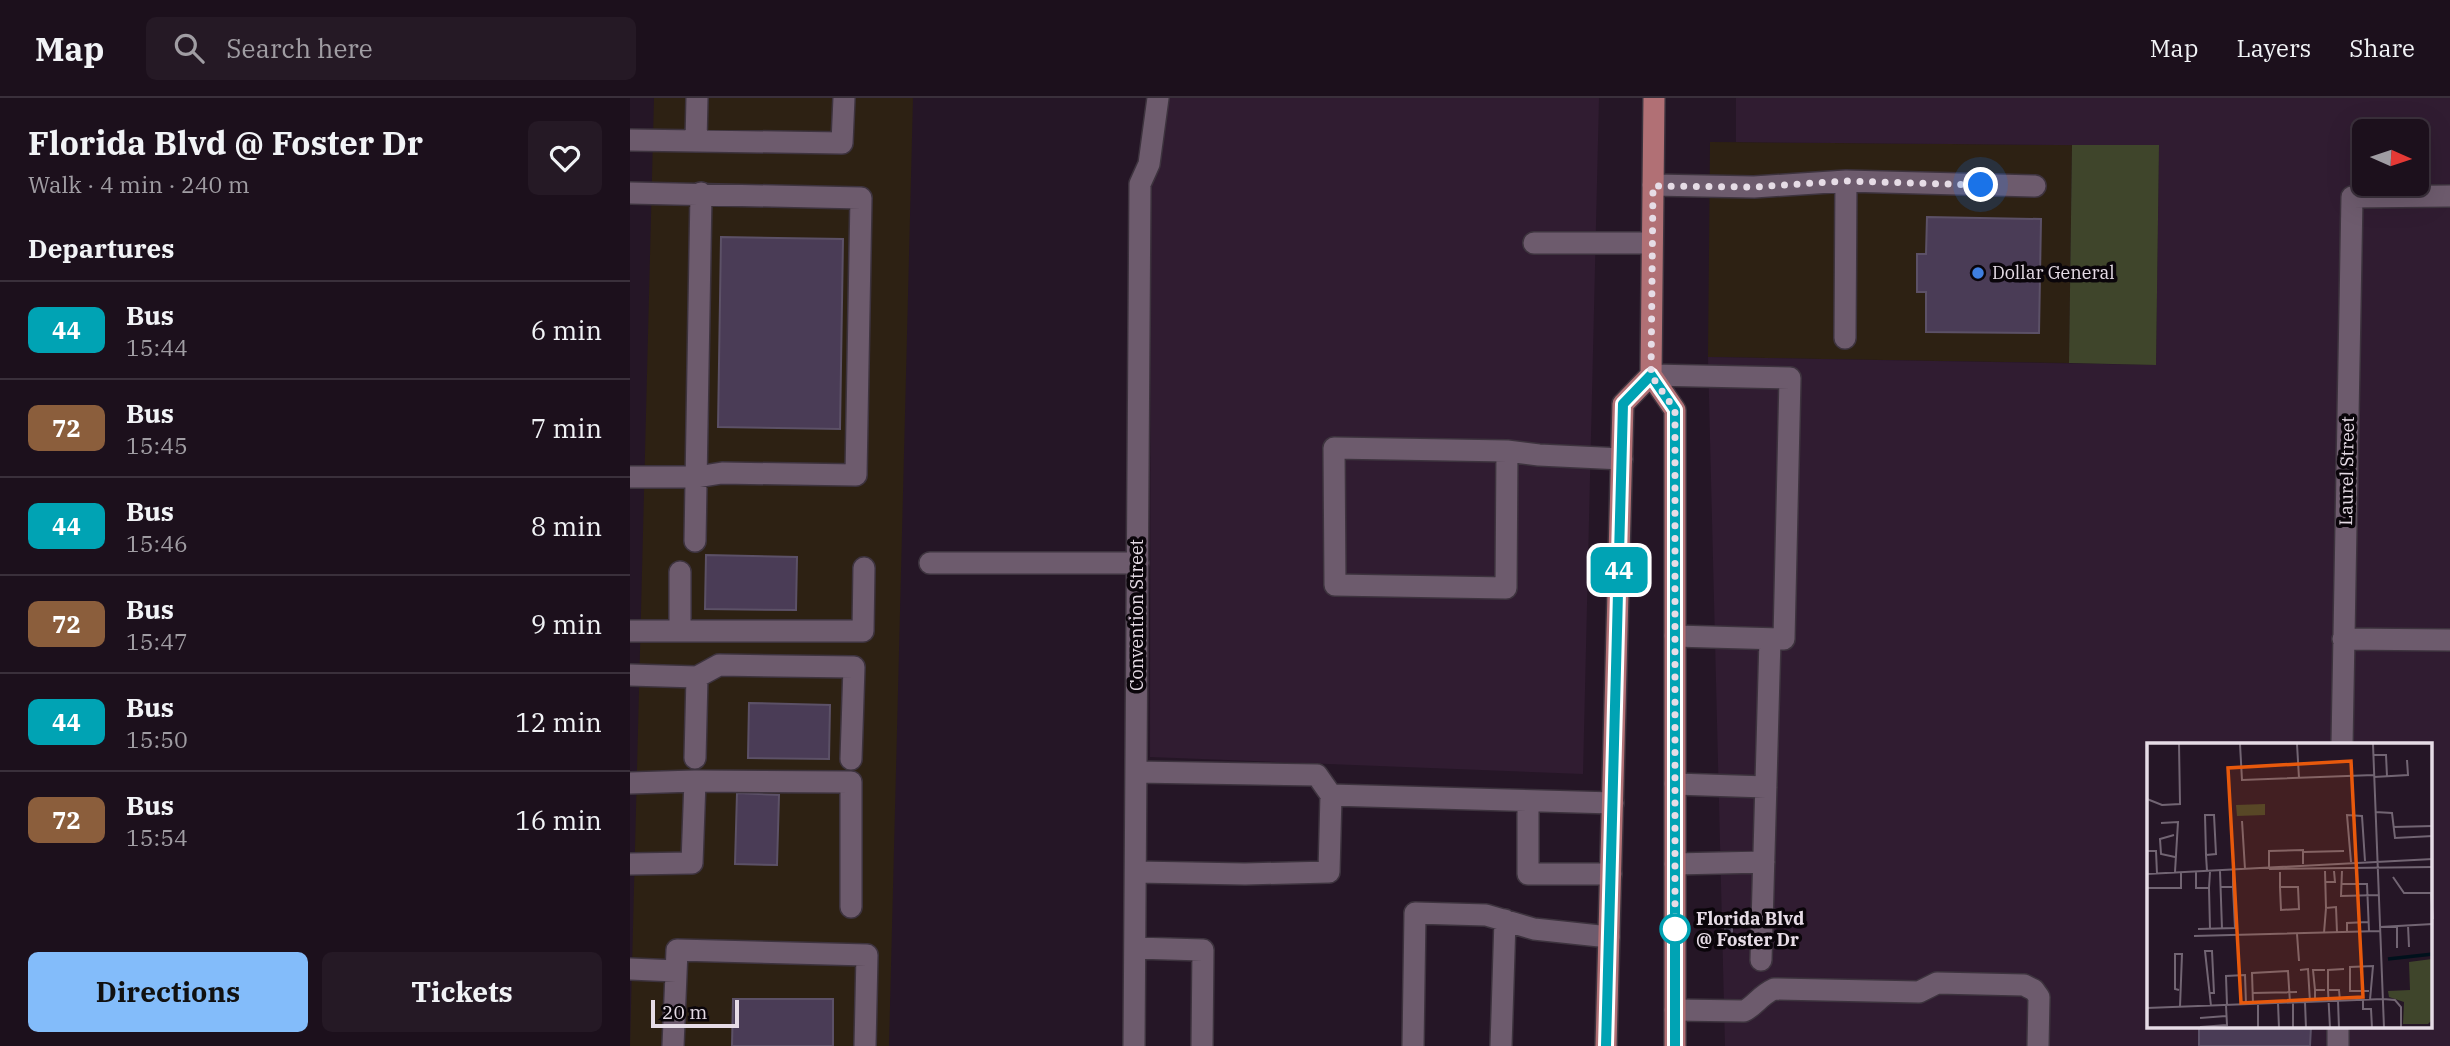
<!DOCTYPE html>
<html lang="en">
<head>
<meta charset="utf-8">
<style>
  :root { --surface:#1c101c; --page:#251925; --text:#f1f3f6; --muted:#a09da3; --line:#3a303b; --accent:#83bcfa }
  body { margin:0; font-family:"IBM Plex Serif",serif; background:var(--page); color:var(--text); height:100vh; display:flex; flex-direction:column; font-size:26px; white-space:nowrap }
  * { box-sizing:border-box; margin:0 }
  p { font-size:23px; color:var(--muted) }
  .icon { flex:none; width:38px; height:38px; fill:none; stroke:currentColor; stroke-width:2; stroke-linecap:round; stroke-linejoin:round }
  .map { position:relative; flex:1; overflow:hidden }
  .side { display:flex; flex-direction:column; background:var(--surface); width:630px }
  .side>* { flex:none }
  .badge { padding:0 14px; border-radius:10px; font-size:24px; line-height:46px }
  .needle { width:46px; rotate:93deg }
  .tools { position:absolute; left:1722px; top:21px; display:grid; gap:14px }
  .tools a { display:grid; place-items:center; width:77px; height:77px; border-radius:10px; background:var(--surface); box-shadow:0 7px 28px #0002,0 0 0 2px var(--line); font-size:35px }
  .scale { position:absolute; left:21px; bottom:18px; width:88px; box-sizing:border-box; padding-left:7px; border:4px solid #e6dce6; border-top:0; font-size:19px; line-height:24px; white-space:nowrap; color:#e6dce6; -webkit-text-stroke:5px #0a050a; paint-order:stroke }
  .you { position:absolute; width:35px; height:35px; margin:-18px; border:5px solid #fff; border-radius:50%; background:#1a73e8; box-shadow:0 0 0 10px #1a73e833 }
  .map>.badge { position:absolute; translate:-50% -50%; box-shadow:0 0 0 4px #fff }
  h2 { padding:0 28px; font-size:26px; line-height:63px }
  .round { display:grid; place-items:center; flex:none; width:74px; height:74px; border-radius:10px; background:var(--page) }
  .headline { display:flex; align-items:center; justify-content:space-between; height:119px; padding:0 28px }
  h1 { font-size:33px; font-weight:700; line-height:52px }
  .cta { display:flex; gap:14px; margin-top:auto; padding:14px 28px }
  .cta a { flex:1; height:80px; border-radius:10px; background:var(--accent); color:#111; font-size:28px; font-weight:700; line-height:80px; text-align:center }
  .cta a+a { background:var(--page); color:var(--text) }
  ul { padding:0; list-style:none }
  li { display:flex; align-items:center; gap:21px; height:98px; padding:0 28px; border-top:2px solid var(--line) }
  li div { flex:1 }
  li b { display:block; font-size:26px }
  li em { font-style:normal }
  li .badge { min-width:77px; font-weight:700; text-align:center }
  header { display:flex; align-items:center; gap:42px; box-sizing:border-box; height:98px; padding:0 35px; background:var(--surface); border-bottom:2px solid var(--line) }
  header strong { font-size:33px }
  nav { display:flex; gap:38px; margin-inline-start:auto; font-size:24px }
  .search { width:490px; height:63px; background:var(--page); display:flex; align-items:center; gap:18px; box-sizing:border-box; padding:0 24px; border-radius:10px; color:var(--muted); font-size:26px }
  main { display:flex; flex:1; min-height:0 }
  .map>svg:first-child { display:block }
  .commercial { fill:#2d2113 }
  .built { fill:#301c31; fill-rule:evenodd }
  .green { fill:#3f452b }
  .building { fill:#4a3c56; stroke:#5c5167; stroke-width:2 }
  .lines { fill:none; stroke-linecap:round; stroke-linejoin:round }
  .minor-casing { stroke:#3d333e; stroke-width:24 }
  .major-casing { stroke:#3d333e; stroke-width:24 }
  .minor { stroke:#6d5b6d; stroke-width:21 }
  .major { stroke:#b17075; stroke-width:21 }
  .line-casing { stroke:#fff; stroke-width:16 }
  .line { stroke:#00a3b4; stroke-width:10 }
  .walk { stroke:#e6dce6; stroke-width:7; stroke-dasharray:0 12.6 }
  .shop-dot { fill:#3f7fe0; stroke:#0a050a; stroke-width:2.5 }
  .stop-dot { fill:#fff; stroke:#00a3b4; stroke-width:3.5 }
  .labels { text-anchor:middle; stroke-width:7; stroke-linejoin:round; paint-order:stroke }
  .poi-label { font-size:18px; fill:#e6dce6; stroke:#0a050a; text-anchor:start }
  .street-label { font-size:18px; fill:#e6dce6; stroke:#0a050a }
  .stop-label { font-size:18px; font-weight:bold; fill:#e6dce6; stroke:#0a050a; text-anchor:start }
  .inset-river { fill:none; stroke:#00111c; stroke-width:3.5 }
  .inset-road { fill:none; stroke:#726573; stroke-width:2 }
  .view { fill:#e8590c; fill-opacity:0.15; stroke:#e8590c; stroke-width:3.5 }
  .inset-edge { fill:none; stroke:#e6dce6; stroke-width:3.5 }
</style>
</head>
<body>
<header>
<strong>Map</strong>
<div class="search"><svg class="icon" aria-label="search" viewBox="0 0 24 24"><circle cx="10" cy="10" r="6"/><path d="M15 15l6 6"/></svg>Search here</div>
<nav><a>Map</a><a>Layers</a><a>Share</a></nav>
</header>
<main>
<section class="side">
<div class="headline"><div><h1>Florida Blvd @ Foster Dr</h1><p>Walk · 4 min · 240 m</p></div><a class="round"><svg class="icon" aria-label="heart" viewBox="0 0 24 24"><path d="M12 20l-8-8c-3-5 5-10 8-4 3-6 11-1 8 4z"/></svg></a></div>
<h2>Departures</h2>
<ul>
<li><span class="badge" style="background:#00a3b4;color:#fff">44</span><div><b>Bus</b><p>15:44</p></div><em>6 min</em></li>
<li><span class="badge" style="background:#8b5e3c;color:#fff">72</span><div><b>Bus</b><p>15:45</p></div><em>7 min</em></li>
<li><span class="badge" style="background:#00a3b4;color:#fff">44</span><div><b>Bus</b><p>15:46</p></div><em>8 min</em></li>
<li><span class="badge" style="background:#8b5e3c;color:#fff">72</span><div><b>Bus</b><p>15:47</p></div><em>9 min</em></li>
<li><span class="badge" style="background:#00a3b4;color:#fff">44</span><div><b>Bus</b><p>15:50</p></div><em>12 min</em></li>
<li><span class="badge" style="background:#8b5e3c;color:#fff">72</span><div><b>Bus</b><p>15:54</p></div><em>16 min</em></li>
</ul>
<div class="cta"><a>Directions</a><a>Tickets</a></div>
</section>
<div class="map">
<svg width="1820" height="948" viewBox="0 0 1820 948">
  <rect width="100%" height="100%" fill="#251626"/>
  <path class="commercial" d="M 24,0 L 283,0 L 259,948 L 0,948 Z
    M 1080,44 L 1442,47 L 1439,265 L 1078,259 Z"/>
  <path class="built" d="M 521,0 L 969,0 L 953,676 L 520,659 Z
    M 1106,0 L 1820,0 L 1820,948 L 1095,948 L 1078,259 L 1526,267 L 1529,48 L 1106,44 ZM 1734,33 L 1787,33 L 1787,86 L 1734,86 ZM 1519,647 L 1801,647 L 1801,929 L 1519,929 Z"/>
  <path class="green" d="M 1442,47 L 1529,47 L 1526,267 L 1439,265 Z"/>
  <path class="building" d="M 1297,119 L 1411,121 L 1409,235 L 1296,234 L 1296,194 L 1287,194 L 1287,156 L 1296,156 Z
    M 91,139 L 213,141 L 210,331 L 88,329 Z
    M 76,457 L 167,459 L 166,512 L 75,511 Z
    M 119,605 L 200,607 L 199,661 L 118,660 Z
    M 107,695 L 149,697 L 147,767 L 105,766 Z
    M 1095,823 L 1102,823 L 1102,838 L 1095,838 Z
    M 103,901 L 203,901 L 203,948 L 102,948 Z
    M 1569,929 L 1681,929 L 1680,948 L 1569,948 Z"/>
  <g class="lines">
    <defs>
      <path id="minor" d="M 0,42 L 212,45 L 214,0
        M 66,43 L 67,0
        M 1023,87 L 1124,89 L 1216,83 L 1405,88
        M 0,95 L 231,100 L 226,377 L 92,375 L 67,379 L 0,379
        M 904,145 L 1022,145
        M 1215,240 L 1216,83
        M 1021,277 L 1160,280 L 1154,541 L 1045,538
        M 877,353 L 876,490 L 705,487 L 704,350 L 877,353 L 909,357 L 992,361
        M 65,443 L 71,95
        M 300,465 L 508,465
        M 0,533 L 233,533 L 234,470
        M 50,533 L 50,474
        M 1713,541 L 1820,542
        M 0,577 L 67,579 L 65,660
        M 67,579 L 89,567 L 224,569 L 221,661
        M 1712,647 L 1722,99 L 1820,98
        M 506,674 L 687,677 L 701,697
        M 65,683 L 221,684 L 221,809
        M 0,685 L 65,683 L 62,765 L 0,766
        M 1045,686 L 1136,689
        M 898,704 L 898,776 L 981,776
        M 1045,766 L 1134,764
        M 506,774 L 615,776 L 699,774 L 701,697 L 983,705
        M 505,850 L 573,852 L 572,948
        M 1131,862 L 1140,541
        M 0,871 L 46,873
        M 1045,912 L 1114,913 C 1125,908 1129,898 1144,891 L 1289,894 L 1307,885 L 1394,887 L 1404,892 L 1409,899 L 1408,948
        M 43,948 L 47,852 L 237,857 L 235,948
        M 504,948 L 510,86 L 519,66 L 528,0
        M 783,948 L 785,815 L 856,817 L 904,831 L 979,839
        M 871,948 L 875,822
        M 1708,948 L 1708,929"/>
      <path id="major" d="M 1024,0 L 1021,277 L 1045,312 L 1045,948
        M 976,948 L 993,306 L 1021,277"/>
    </defs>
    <use href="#minor" class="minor-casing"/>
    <use href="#major" class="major-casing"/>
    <use href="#minor" class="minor"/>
    <use href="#major" class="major"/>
  </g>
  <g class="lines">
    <defs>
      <path id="line" d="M 976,948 L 993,306 L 1021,277 L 1045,312 L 1045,948"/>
    </defs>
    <use href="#line" class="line-casing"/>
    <use href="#line" class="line"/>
    <path class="walk" d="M 1045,831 L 1045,312 L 1021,277 L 1023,88 L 1124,89 L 1216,83 L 1351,87"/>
  </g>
  <circle class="shop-dot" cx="1348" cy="175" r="7"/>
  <circle class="stop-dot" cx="1045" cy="831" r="14"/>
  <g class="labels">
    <g class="poi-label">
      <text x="1362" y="181">Dollar General</text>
    </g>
    <g class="street-label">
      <text transform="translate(1717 373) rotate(-89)" y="6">Laurel Street</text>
      <text transform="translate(507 517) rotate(-90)" y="6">Convention Street</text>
    </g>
    <g class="stop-label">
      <text x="1066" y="827">Florida Blvd<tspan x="1066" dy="21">@ Foster Dr</tspan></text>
    </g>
  </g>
  <g transform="translate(1517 645)">
    <rect width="285" height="285" fill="#251626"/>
    <path d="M 118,61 L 118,72 L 90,73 L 89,62 ZM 285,216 L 285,277 L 281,281 L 256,281 L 257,259 L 242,254 L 241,248 L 263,247 L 262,219 Z" fill="#3f452b"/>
    <path class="inset-river" d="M 241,216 L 286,211"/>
    <path class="inset-road" d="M 93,1 L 95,37 L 227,32M 150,1 L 152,35M 226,1 L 237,285M 226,12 L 239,12 L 240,33M 227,34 L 261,32 L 260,17M 0,56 L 15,62 L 33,61 L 32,1M 228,69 L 245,70 L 248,95 L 286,93M 95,78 L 98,126M 14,80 L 31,79 L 28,129M 246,84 L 286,83M 27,92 L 13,96 L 14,111 L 28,114M 0,108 L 9,108 L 10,131M 156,109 L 197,108M 59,112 L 69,111 L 67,72 L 58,72 L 59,112 L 60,128M 204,119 L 200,72 L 215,73 L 218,118M 122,125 L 122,108 L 156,107 L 156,121M 122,126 L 286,124M 73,128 L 75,186M 178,128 L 179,165 L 189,164 L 190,189M 195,128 L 194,153 L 232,152M 49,129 L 49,145 L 62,145 L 63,129M 0,131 L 286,116M 246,134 L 257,150 L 284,150 L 286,176M 178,139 L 188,139 L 187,128M 194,141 L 220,141 L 222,188M 73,144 L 86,144 L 86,128M 133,144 L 151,144 L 152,166 L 134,167 L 133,144 L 133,129M 0,145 L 34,145 L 34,130M 62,145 L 63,186M 261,182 L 262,204M 250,183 L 250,205M 233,184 L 286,181M 51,186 L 88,185 L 86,144M 200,189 L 200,180 L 221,179M 177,190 L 179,165M 150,191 L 152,218M 47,193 L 233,188M 153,227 L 161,226 L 163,259M 32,247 L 28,246 L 28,211 L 35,211 L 33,264M 168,247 L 166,227 L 178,227M 181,247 L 181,227 L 197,226M 222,248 L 203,248 L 203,224 L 226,223 L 223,257M 63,250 L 67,250 L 65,208 L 58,208 L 64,263M 105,250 L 150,249M 216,257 L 216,266 L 224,266 L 225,285M 191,258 L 192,285M 158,259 L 159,285M 168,259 L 168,247 L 178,247M 131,260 L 132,285M 146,260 L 146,284M 106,261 L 105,230 L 141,228 L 143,260M 80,262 L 79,233 L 98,232 L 99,261M 0,265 L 236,256 L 248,257 L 254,264 L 254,285M 53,275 L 79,273M 53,284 L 80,282 L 79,262M 111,285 L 111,261M 183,285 L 181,247 L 192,247 L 193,258"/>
    <path class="view" d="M 204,18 L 216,254 L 94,260 L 81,25 Z"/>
    <rect width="285" height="285" class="inset-edge"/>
  </g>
</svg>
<div class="tools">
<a><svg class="needle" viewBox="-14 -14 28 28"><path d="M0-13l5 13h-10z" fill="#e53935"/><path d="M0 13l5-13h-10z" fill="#a09da3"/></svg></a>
</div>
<div class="scale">20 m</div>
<div class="you" style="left:1351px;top:87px"></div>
<b class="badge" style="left:989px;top:472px;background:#00a3b4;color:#fff">44</b>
</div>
</main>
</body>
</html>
